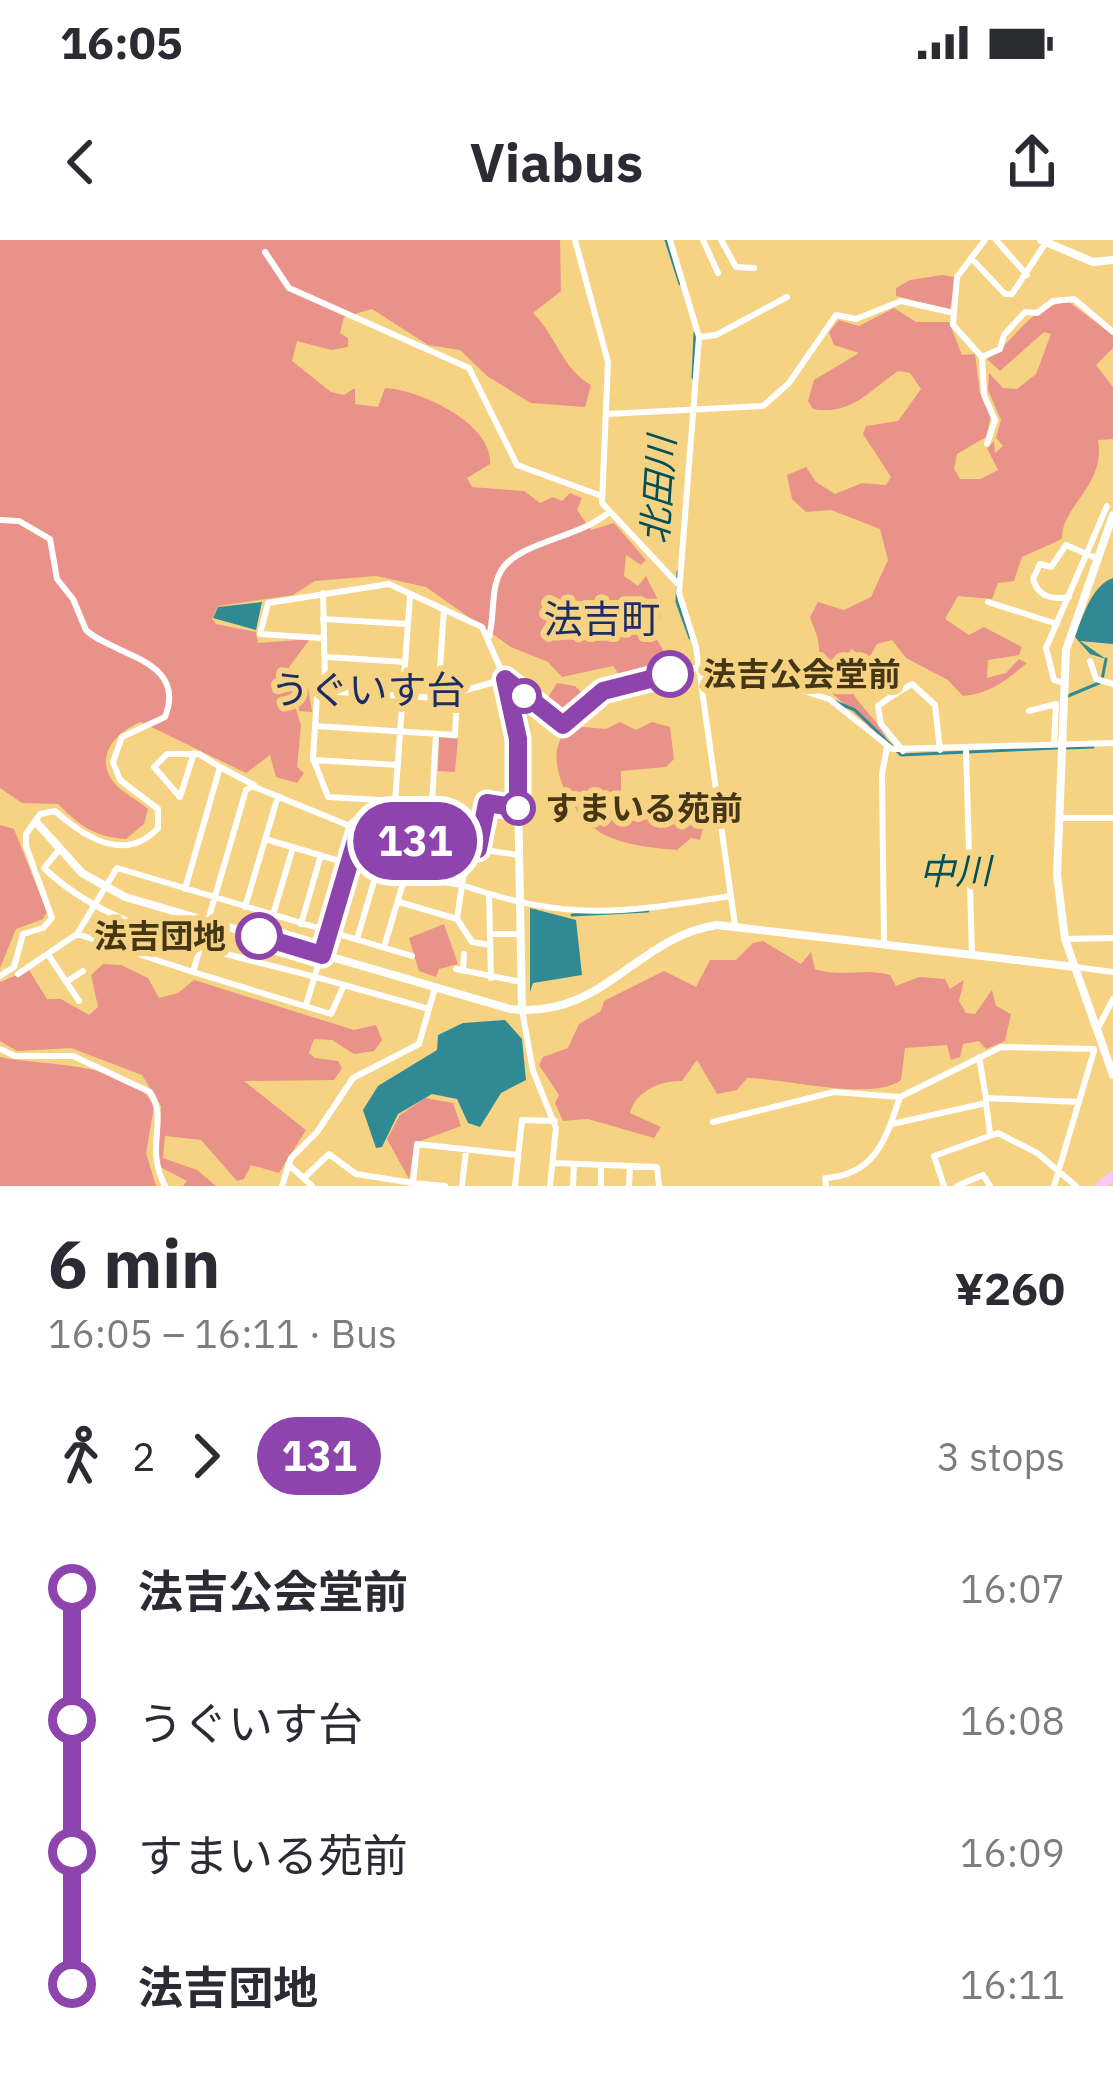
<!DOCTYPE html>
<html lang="en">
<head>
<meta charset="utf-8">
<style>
  :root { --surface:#fff; --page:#f7f7f7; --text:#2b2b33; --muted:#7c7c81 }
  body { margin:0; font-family:"IBM Plex Sans","Noto Sans JP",sans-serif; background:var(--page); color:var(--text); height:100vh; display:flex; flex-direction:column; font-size:45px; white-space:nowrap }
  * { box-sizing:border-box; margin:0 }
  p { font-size:39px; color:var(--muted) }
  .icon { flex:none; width:66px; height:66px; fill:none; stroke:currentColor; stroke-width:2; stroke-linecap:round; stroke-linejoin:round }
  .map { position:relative; height:946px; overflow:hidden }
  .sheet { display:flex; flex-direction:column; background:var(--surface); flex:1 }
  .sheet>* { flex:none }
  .badge { padding:0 24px; border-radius:39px; font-size:42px; line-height:78px }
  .map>.badge { position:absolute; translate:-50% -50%; box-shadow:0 0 0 6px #fff }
  .legs { display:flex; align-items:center; gap:18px; height:132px; padding:0 48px; font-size:39px }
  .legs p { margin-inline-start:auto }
  .head { display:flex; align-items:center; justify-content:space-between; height:204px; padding:0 48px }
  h1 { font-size:66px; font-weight:800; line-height:90px }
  ul { padding:0 48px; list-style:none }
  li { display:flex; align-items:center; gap:42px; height:132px; font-size:45px }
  li i { display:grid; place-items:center; width:18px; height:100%; margin:0 15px; background:currentColor }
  li i::after { content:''; width:30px; height:30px; margin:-15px; border:9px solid; border-radius:50%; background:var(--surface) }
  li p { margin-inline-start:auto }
  li:first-child i { background:linear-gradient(#0000 50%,currentColor 0) }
  li:last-child i { background:linear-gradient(currentColor 50%,#0000 0) }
  .status { display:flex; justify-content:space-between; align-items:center; height:84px; padding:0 60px; background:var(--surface); direction:ltr }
  .status svg { height:33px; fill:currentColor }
  header { display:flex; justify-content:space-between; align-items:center; height:156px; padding:0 48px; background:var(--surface); font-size:54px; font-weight:800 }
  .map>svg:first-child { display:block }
  .green { fill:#e99289 }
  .water { fill:#308a94 }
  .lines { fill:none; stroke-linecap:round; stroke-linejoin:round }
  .stream { stroke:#308a94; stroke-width:3 }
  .minor { stroke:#fff; stroke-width:6 }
  .tertiary { stroke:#fff; stroke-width:8 }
  .primary { stroke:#f6c9f7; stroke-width:10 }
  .line-1-casing { stroke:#fff; stroke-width:27 }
  .line-1 { stroke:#8e44ad; stroke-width:18 }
  .stop-1-dot { fill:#fff; stroke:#8e44ad; stroke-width:6 }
  .labels { text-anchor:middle; stroke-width:12; stroke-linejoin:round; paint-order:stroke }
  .stop-label { font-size:33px; font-weight:bold; fill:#453716; stroke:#f6d283; text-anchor:start }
  .water-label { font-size:36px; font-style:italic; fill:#005058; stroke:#f6d283 }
  .quarter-label { font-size:39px; fill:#1a2e65; stroke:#f6d283 }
</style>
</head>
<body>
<div class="status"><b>16:05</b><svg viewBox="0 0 49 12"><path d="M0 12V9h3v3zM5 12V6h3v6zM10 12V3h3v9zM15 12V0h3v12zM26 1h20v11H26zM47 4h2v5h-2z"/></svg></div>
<header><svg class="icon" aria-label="back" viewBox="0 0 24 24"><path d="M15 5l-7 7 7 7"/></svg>Viabus<svg class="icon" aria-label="share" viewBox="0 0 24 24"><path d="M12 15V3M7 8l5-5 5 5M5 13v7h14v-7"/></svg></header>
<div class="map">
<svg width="1113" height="946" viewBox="0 0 1113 946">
  <rect width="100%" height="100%" fill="#f6d283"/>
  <path class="green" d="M 0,0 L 560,0 L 561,51 L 533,73 C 556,95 562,129 591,145 L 585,167 L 531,163 L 487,136 L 460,110 L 428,105 L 372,69 L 344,77 L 340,93 L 348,98 L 348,107 L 331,110 L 297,101 L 292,121 L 331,152 L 344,155 L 355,148 L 355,164 L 378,167 L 385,148 C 418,149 494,184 490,224 L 467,238 L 472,247 L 524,251 L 540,263 L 553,257 L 562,261 L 570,253 L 582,258 L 577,270 L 591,290 L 614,283 L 646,320 L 641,325 L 626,315 L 624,336 L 638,346 L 646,336 C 653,353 663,360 659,382 L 646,387 L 645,394 L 654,395 L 673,426 L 639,435 L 635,429 L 619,435 L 613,426 L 562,437 L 548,422 L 511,407 L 426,347 L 376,336 L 315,341 L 293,355 L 218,366 L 212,378 L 216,384 L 256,392 L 258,403 L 310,399 L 289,427 L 303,451 L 308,448 L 312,472 L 299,471 L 298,457 L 293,460 L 301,485 L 297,527 L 304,533 L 297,543 L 276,537 L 270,515 L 246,533 L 141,482 C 117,491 92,517 115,544 C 123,553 138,560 148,569 L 144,584 L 126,599 C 95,597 80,586 58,564 L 22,563 L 0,548 Z
    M 942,35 L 955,37 L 950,70 L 896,56 L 896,48 L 910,40 Z
    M 1069,62 L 1113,95 L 1113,108 L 1096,125 L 1113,147 L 1113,199 L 1098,200 C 1106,246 1061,266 1062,299 L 1022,317 L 1014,341 L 998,343 L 992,359 L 958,356 L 945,379 L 969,395 L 984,387 L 1022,407 L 1019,415 L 988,420 L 987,438 L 1006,433 L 1019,419 L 1027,423 C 1008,439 990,454 963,456 L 948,440 L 906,418 L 892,400 L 877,404 L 868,420 L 851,409 C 832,455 876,469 889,504 L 823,445 L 818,399 L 810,377 L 818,362 L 844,370 L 871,357 L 888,320 L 880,289 L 831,270 L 806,272 L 792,259 L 787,235 L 806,227 L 816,242 L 835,254 L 862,243 L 886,245 L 891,237 L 863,194 L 866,186 L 898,181 L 921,149 L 910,133 L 898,131 C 870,150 851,176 813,169 L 808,161 L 814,140 L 859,113 L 834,105 L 829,92 L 839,80 L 859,86 L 894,68 L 916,82 L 949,82 L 962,115 L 975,114 L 980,153 L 992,171 L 986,197 L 957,214 L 954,229 L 960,239 L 981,239 L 998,230 L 987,208 L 994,201 L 995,213 L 1003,206 L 996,198 L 1001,180 L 988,150 L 989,133 L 1003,148 L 1017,149 L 1036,134 L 1051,94 L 1044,92 L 1000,131 L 987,119 C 1018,100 1027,66 1069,62 Z
    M 557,443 L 575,446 L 585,456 L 562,478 L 544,464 Z
    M 620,482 L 636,490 L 652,482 L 670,487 L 674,519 L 666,527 L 621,531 L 621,566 L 648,574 C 690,560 670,570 704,584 L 700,600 L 691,598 L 677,610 C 653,608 622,605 601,593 C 570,574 536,511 572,486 L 606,489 Z
    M 439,497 L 458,499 L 455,532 L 438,531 Z
    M 0,585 L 14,589 L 47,672 L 43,679 L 16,689 L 0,728 Z
    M 444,684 L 458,724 L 439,729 L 436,737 L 419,731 L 409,698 Z
    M 763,701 L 801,724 L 811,712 L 815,729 C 841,738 865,727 890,735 L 896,746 L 919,737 L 945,739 L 950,749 L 964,740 L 959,761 L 966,773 L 975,774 L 992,750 L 996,766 L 1011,774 L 1005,801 L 986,809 L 979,801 L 963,804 L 960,817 L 951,820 L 947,805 L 905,808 L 901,840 C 873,862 784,838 747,838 L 737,850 L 717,854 L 697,820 L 682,841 C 660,840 635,852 630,873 L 661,887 L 654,898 L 588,879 L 563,881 L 555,863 L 559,855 L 539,825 L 543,817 L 568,808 L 579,784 L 601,771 L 604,761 L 664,731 L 696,747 L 710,720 L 736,720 L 753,703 Z
    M 103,724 L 121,725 L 148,738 L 159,758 L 178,753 L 194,740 L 354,790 L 376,785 L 382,800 L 374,811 L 354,814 L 332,800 L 314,799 L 309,813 L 315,818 L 338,821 L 342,828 L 334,840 L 244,841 L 306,890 L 279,933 L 251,925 L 244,939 L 237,941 L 201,900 L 165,896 L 163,918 L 197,930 L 216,946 L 183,946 L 187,941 L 158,926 L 161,866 L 142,835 L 71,808 L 17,811 L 0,801 L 0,742 L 29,730 L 47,759 L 61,759 L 89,775 L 98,767 L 91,735 Z
    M 0,817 C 39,826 136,821 154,867 L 146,913 L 156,946 L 0,946 Z
    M 425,858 L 453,863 L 461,886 L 415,903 L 409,939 L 387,899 L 400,875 Z"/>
  <path class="water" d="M 1113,338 L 1113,404 L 1080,401 L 1106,419 L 1090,414 L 1075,397 C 1082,377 1093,344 1113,338 Z
    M 262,362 L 256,390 L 213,378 L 218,367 Z
    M 530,668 L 576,680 L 582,735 L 533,743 L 530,752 Z
    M 505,780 L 522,799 L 526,840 L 501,853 L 480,887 L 468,883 L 457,859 L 432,854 L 398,874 L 382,907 L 376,908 L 363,870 L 378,846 L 437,810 L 438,795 L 463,783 Z"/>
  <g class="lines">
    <path class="stream" d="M 666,0 L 680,44
      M 693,138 L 695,93
      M 678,332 L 677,362 L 690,398
      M 702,429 L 787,443
      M 1102,440 L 1106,419
      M 797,446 L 855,470 L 901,515 L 1057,508
      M 1068,456 L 1099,443
      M 1067,508 L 1093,507
      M 572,675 L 648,671"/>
    <path class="minor" d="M 575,0 L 608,122 L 602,263 L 679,345
      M 670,0 L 699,97 L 679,353 L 696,407 L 735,685
      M 703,0 L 718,33
      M 721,0 L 736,27 L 754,28
      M 985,0 L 957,37 L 953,85 L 982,117 L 984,155 L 995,180 L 987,204
      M 996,0 L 1027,35
      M 265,12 L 289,48 L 469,128 L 517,225 L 599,255
      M 971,18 L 1005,54 L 1012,54 L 1045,4
      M 699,97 L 716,95 L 787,57
      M 982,117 L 1000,109 L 1004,95 L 1025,72 L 1037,73 L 1053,61 L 1074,59 L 1113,92
      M 607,174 L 763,166 L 789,143 L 836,75 L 856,79 L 901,61 L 954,73
      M 0,280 L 19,281 L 50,299 L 57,339 L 73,359 L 86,390 C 113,416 188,419 165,477 L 122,497 L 113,522 L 120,540 L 158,569 L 158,588 C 125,624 84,597 55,571 L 40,574 L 26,594 L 26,606 L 52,678 L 43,688 L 23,694 L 14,727 L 0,736
      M 323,353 L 325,444 L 317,457 L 313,518 L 328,557 L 432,563 L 436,494
      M 1069,357 C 1052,360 1038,357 1033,339 L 1040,324 L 1051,327 L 1066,305 L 1098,319
      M 988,362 L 1057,384
      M 323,379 L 407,384
      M 489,397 C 495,376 490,350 501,331 C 517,302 580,298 609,272
      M 321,398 L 260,394 L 268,363 L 389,344 L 482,387 L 505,439 L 558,485 L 603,451 L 696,428
      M 327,417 L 405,422
      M 1090,421 L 1096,439 L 1113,444
      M 699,433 L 788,446 L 829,459 L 892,509 L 1113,503
      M 879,434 L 892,456 L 878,466 L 881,484 L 903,511
      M 1063,443 L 1054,440 L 1046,408 L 1107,266
      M 321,451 L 438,458 L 505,439
      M 892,456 L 912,444 L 935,465 L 940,510
      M 438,458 L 444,369
      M 1029,471 L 1056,464 L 1054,505
      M 315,486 L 455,495 L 457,454
      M 966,509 L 972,714
      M 313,520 L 398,525
      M 220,527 L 254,545
      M 395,562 L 410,356
      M 1059,578 L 1113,578
      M 265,599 L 404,640 L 384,707
      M 468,608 L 462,645 C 568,682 623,673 731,656
      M 478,609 L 487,563 L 518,568
      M 59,610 L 44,628 C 115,698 250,717 344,745
      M 404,640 L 413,600
      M 443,642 L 462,645 L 457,679
      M 185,649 L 220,527 L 199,514 L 167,514 L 154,527 L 180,557 L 194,513
      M 489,654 L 491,738
      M 399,662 L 457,679 L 472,702 L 490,705
      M 245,667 L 278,556
      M 273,675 L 293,607
      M 301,684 L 321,615
      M 77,694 L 193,732 L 246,550 L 252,546 L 367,593 L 518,615
      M 490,694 L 521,694
      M 357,699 L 377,631
      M 1065,699 L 1113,698
      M 884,704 L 882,534 L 887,507
      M 49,716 L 79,761
      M 1075,727 L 1113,732
      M 456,729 L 516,741
      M 463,731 L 464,714
      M 193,732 L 331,774 L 344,745 L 429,769
      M 18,734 L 77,694 L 117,628 L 412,716
      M 66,742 L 83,731
      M 306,765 L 359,590
      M 522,770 L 533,831 L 556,888 L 550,946
      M 1098,788 L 1113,759
      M 0,809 L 15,816 L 73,816 L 150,852 C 169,881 144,905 165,946
      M 979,817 L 986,858 L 1079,862
      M 986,863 L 990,893
      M 713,882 L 834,852 L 900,857 L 1001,807 L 1094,809
      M 892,884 L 986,863 L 986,858
      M 555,923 L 657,927 L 659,946
      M 288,924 L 312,946
      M 304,938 L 329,914 L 356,934 L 413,943 L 417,904 L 518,915
      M 413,943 L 445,946
      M 282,946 L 291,918 L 317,892 L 353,838 L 419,804 L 435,748
      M 462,946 L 466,910
      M 515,946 L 522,880 L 555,881
      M 573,946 L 574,924
      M 601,946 L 601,925
      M 629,946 L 630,926
      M 826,946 L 825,938 C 876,935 886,898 900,857
      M 944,946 L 934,916 L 998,893 L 1037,913 L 1076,946
      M 957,946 L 983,935 L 990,946
      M 1054,946 L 1094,811"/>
    <path class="tertiary" d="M 1041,0 L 1093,22 L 1113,20
      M 1113,275 L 1066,410 L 1057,635 L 1065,699 L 1113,835
      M 505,439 L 517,499 L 522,770
      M 36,582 L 82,633 L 125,657 L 510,769 C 603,780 636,697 717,685 L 1075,727"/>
    <path class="primary" d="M 1100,946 L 1113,936"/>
  </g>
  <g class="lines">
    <defs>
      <path id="line-1" d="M 259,696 L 322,715 L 359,590 L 478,609 L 487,563 L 518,568 L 518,499 L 505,439 L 563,485 L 603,451 L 670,434"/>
    </defs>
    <use href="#line-1" class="line-1-casing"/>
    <use href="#line-1" class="line-1"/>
  </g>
  <g class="stop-1-dot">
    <circle cx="670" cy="434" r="21"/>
    <circle cx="524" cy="456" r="15"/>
    <circle cx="518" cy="568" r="15"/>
    <circle cx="259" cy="696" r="21"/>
  </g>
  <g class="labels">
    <g class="stop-label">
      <text x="703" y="446">法吉公会堂前</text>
      <text x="545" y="580">すまいる苑前</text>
      <text x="226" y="708" text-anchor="end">法吉団地</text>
    </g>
    <g class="water-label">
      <text transform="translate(658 250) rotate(-86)" y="13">北田川</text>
      <text transform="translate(955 631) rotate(-1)" y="13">中川</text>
    </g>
    <g class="quarter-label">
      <text x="602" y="393">法吉町</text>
      <text x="368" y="464">うぐいす台</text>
    </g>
  </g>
</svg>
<b class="badge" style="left:415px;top:601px;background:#8e44ad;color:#fff">131</b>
</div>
<section class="sheet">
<div class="head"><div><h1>6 min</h1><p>16:05 – 16:11 · Bus</p></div><b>¥260</b></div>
<div class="legs"><svg class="icon" aria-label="walk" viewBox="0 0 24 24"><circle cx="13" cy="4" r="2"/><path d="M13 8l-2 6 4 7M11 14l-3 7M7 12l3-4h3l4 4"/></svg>2<svg class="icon" aria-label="forward" viewBox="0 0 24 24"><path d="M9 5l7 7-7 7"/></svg><b class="badge" style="background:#8e44ad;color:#fff">131</b><p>3 stops</p></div>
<ul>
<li><i style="color:#8e44ad"></i><b>法吉公会堂前</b><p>16:07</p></li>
<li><i style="color:#8e44ad"></i><span>うぐいす台</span><p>16:08</p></li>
<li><i style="color:#8e44ad"></i><span>すまいる苑前</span><p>16:09</p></li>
<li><i style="color:#8e44ad"></i><b>法吉団地</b><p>16:11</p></li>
</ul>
</section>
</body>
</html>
